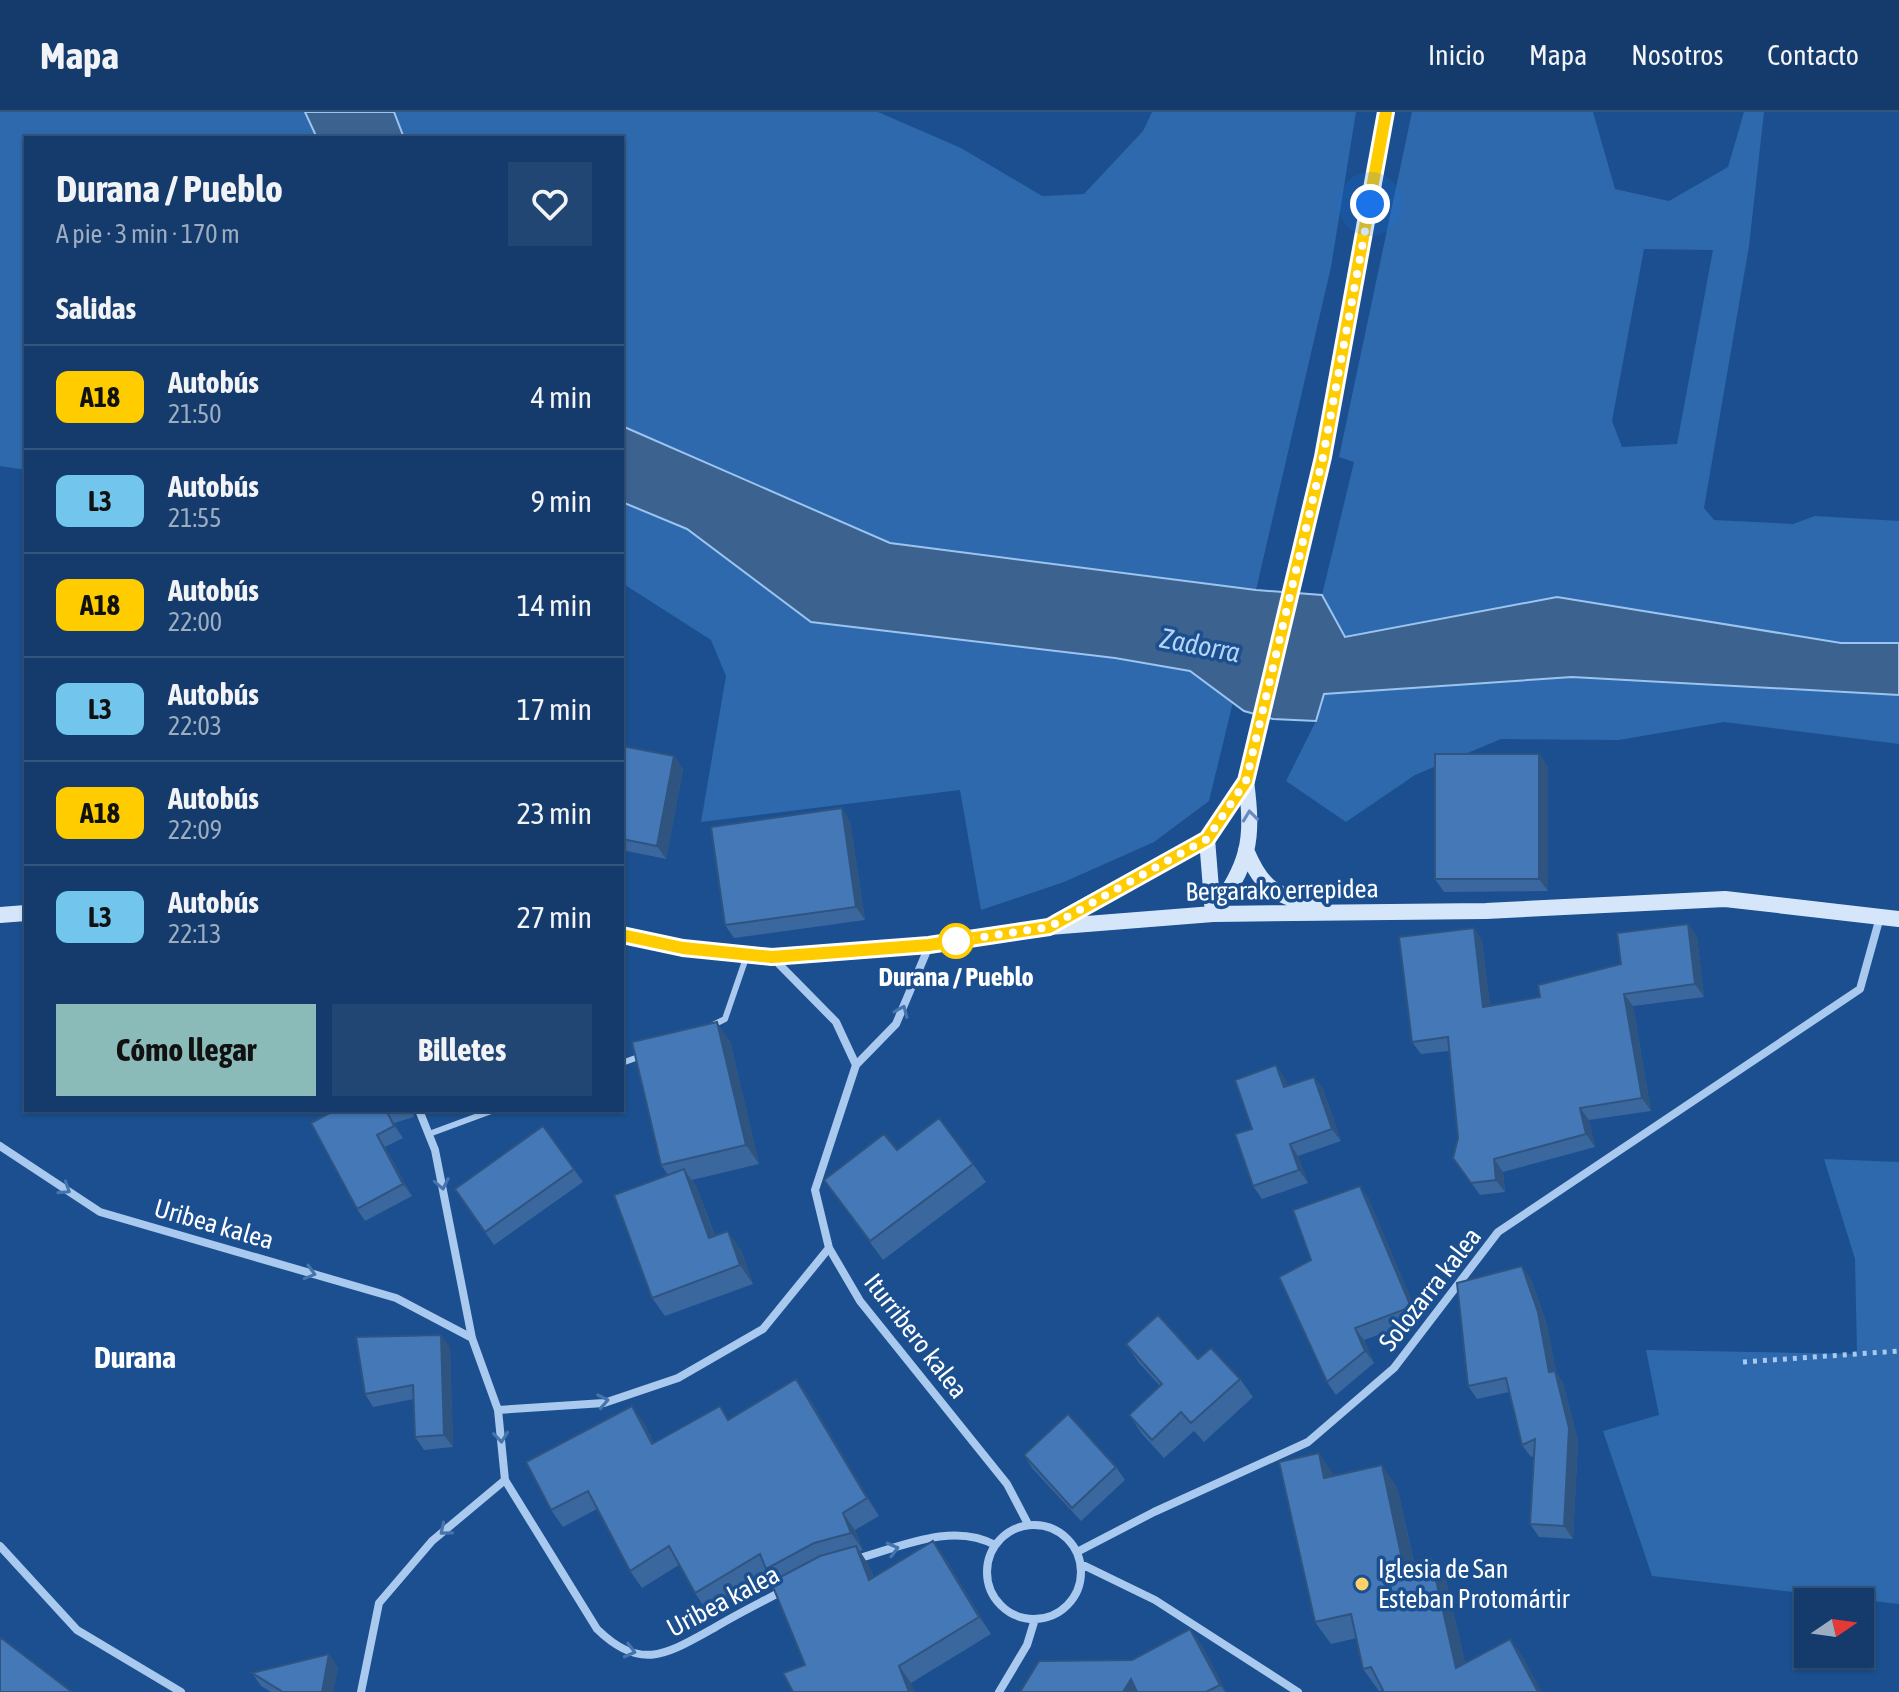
<!DOCTYPE html>
<html lang="es">
<head>
<meta charset="utf-8">
<style>
  :root { --surface:#143b6b; --page:#214673; --text:#f1f3f6; --muted:#9dadc1; --line:#33557e; --accent:#8bbbb9 }
  body { margin:0; font-family:"Asap Condensed",sans-serif; background:var(--page); color:var(--text); height:100vh; display:flex; flex-direction:column; font-size:30px; white-space:nowrap }
  * { box-sizing:border-box; margin:0 }
  p { font-size:26px; color:var(--muted) }
  .icon { flex:none; width:44px; height:44px; fill:none; stroke:currentColor; stroke-width:2; stroke-linecap:round; stroke-linejoin:round }
  .map { position:relative; flex:1; overflow:hidden }
  .sheet { position:absolute; left:24px; top:24px; width:600px; height:976px; display:flex; flex-direction:column; background:var(--surface); border-radius:0px; box-shadow:0 2px 6px #0004,0 0 0 2px var(--line) }
  .sheet>* { flex:none }
  .badge { padding:0 16px; border-radius:12px; font-size:28px; line-height:52px }
  .needle { width:52px; rotate:77deg }
  .controls { position:absolute; left:1794px; top:1476px; display:grid; gap:16px }
  .controls a { display:grid; place-items:center; width:80px; height:80px; border-radius:0px; background:var(--surface); box-shadow:0 2px 6px #0004,0 0 0 2px var(--line); font-size:40px }
  .you { position:absolute; width:40px; height:40px; margin:-20px; border:6px solid #fff; border-radius:50%; background:#1a73e8; box-shadow:0 0 0 12px #1a73e833 }
  .map>.badge { position:absolute; translate:-50% -50%; box-shadow:0 0 0 4px #fff }
  h2 { padding:0 32px; font-size:30px; line-height:72px }
  .round { display:grid; place-items:center; flex:none; width:84px; height:84px; border-radius:0px; background:var(--page) }
  .head { display:flex; align-items:center; justify-content:space-between; height:136px; padding:0 32px }
  h1 { font-size:38px; font-weight:700; line-height:60px }
  .action { display:flex; gap:16px; margin-top:auto; padding:16px 32px }
  .action a { flex:1; height:92px; border-radius:0px; background:var(--accent); color:#111; font-size:32px; font-weight:700; line-height:92px; text-align:center }
  .action a+a { background:var(--page); color:var(--text) }
  ul { padding:0; list-style:none }
  li { display:flex; align-items:center; gap:24px; height:104px; padding:0 32px; border-top:2px solid var(--line) }
  li div { flex:1 }
  li b { display:block; font-size:30px }
  li em { font-style:normal }
  li .badge { min-width:88px; font-weight:700; text-align:center }
  header { display:flex; align-items:center; gap:48px; box-sizing:border-box; height:112px; padding:0 40px; background:var(--surface); border-bottom:2px solid var(--line) }
  header strong { font-size:38px }
  nav { display:flex; gap:44px; margin-inline-start:auto; font-size:28px }
  .map>svg:first-child { display:block }
  .green { fill:#2e69ad; fill-rule:evenodd }
  .water { fill:#3c6290; stroke:#9cc4f0; stroke-width:2 }
  .lines { fill:none; stroke-linecap:round; stroke-linejoin:round }
  .path { stroke:#a9c9ee; stroke-width:5; stroke-dasharray:4 6; stroke-linecap:butt }
  .lane { stroke:#a9c9ee; stroke-width:6 }
  .street { stroke:#a9c9ee; stroke-width:8 }
  .secondary { stroke:#d6e6fa; stroke-width:16 }
  .wall { fill:#3a679d }
  .shaded-wall { fill:#305480 }
  .building { fill:#4478b7; stroke:#305480; stroke-width:2 }
  .oneway { stroke:#668bba }
  .oneway2 { stroke:#4674ac }
  .line-casing { stroke:#fff; stroke-width:18 }
  .line { stroke:#fc0; stroke-width:12 }
  .walk { stroke:#fff; stroke-width:8; stroke-dasharray:0 14.4 }
  .stop-dot { fill:#fff; stroke:#fc0; stroke-width:4 }
  .poi-dot { fill:#ffd166; stroke:#1b4f8f; stroke-width:3 }
  .labels { text-anchor:middle; stroke-width:7; stroke-linejoin:round; paint-order:stroke }
  .street-label { font-size:26px; fill:#fff; stroke:#1b4f8f }
  .stop-label { font-size:26px; font-weight:bold; fill:#fff; stroke:#1b4f8f }
  .poi-label { font-size:26px; fill:#fff; stroke:#1b4f8f; text-anchor:start }
  .water-label { font-size:28px; font-style:italic; fill:#b5d3f5; stroke:#1b4f8f }
  .quarter-label { font-size:30px; font-weight:bold; fill:#fff; stroke:#1b4f8f }
</style>
</head>
<body>
<header>
<strong>Mapa</strong>
<nav><a>Inicio</a><a>Mapa</a><a>Nosotros</a><a>Contacto</a></nav>
</header>
<div class="map">
<svg width="1899" height="1580" viewBox="0 0 1899 1580">
  <rect width="100%" height="100%" fill="#1b4f8f"/>
  <path class="green" d="M 0,0 L 305,0 L 317,26 L 26,26 L 26,358 L 0,354 Z
    M 394,0 L 878,0 L 961,36 L 1042,84 L 1084,82 L 1143,19 L 1152,0 L 1356,0 L 1331,155 L 1256,478 L 890,431 L 622,314 L 622,26 L 404,26 Z
    M 1412,0 L 1593,0 L 1615,77 L 1669,89 L 1728,55 L 1744,0 L 1764,0 L 1749,134 L 1704,396 L 1714,408 L 1793,412 L 1815,404 L 1899,409 L 1899,531 L 1841,531 L 1557,485 L 1345,525 L 1322,483 L 1354,350 L 1339,345 ZM 1644,137 L 1713,138 L 1677,332 L 1622,335 L 1612,309 Z
    M 622,390 L 687,417 L 811,510 L 1115,546 L 1190,559 L 1233,590 L 1209,689 L 1154,730 L 1064,770 L 981,798 L 960,678 L 701,710 L 726,564 L 711,528 L 622,471 Z
    M 1572,565 L 1899,583 L 1899,632 L 1724,610 L 1619,628 L 1501,627 L 1415,663 L 1346,710 L 1286,669 L 1316,609 L 1323,582 Z
    M 1824,1047 L 1899,1050 L 1899,1492 L 1652,1464 L 1603,1319 L 1659,1303 L 1646,1238 L 1857,1242 L 1855,1147 Z"/>
  <path class="water" d="M 305,0 L 394,0 L 404,26 L 317,26 Z
    M 622,314 L 890,431 L 1256,478 L 1322,483 L 1345,525 L 1557,485 L 1841,531 L 1899,531 L 1899,583 L 1572,565 L 1324,582 L 1316,609 L 1273,607 L 1244,599 L 1190,559 L 1115,546 L 811,510 L 687,417 L 622,390 Z"/>
  <g class="lines">
    <path class="path" d="M 1743,1250 L 1899,1239"/>
    <path class="lane" d="M 713,913 L 725,907 L 747,843
      M 622,951 L 641,944
      M 429,1022 L 494,998"/>
    <path class="street" d="M 929,834 L 896,912 L 856,953 L 815,1078 L 829,1136 L 860,1189 L 1007,1372 L 1028,1412
      M 772,845 L 836,910 L 856,953
      M 419,998 L 435,1038 L 472,1226 L 498,1298 L 505,1368 L 597,1517 C 641,1560 667,1542 714,1516 C 737,1502 762,1490 786,1477
      M 0,1034 L 100,1100 L 396,1186 L 472,1226
      M 498,1298 L 604,1291 L 678,1266 L 763,1217 L 829,1136
      M987 1460a47 47 0 1 1 94 0a47 47 0 1 1-94 0Z
      M 0,1434 L 77,1518 L 181,1580
      M 1077,1440 L 1154,1400 L 1308,1330 L 1394,1256 L 1498,1120 L 1860,877 L 1880,805
      M 853,1448 C 898,1436 952,1409 995,1433
      M 1081,1452 L 1155,1488 L 1298,1580
      M 361,1580 L 379,1491 L 432,1429 L 505,1368
      M 999,1580 L 1027,1533 L 1035,1507"/>
    <path class="secondary" d="M 1207,727 L 1213,802
      M 1246,738 C 1263,779 1275,781 1315,795
      M 1213,802 C 1249,751 1254,730 1246,669 L 1323,345 L 1386,0
      M 0,803 L 26,801
      M 1056,810 L 1207,727 L 1246,669
      M 622,823 L 683,836 L 772,845 L 929,833 L 1049,815 L 1213,802 L 1486,799 L 1725,787 L 1899,807"/>
  </g>
  <path class="wall" d="M 622,634 L 674,644 L 683,657 L 666,747 L 622,738 Z
    M 1539,642 L 1548,655 L 1548,779 L 1444,780 L 1435,767 Z
    M 850,709 L 865,808 L 734,826 L 725,813 Z
    M 1688,812 L 1697,825 L 1704,885 L 1633,894 L 1651,999 L 1589,1008 L 1595,1035 L 1503,1060 L 1505,1080 L 1480,1083 L 1453,1046 L 1458,1026 L 1449,939 L 1421,942 L 1412,930 L 1474,816 L 1482,829 L 1490,894 L 1540,885 L 1621,852 Z
    M 730,929 L 759,1052 L 692,1068 L 697,1076 L 715,1124 L 741,1138 L 753,1172 L 665,1204 L 652,1186 L 668,1063 L 661,1053 Z
    M 1314,965 L 1323,977 L 1341,1029 L 1298,1044 L 1308,1071 L 1262,1087 L 1253,1074 L 1252,1017 L 1285,966 L 1288,974 Z
    M 182,998 L 201,998 L 184,1001 Z
    M 335,998 L 413,998 L 414,1005 L 394,1011 L 403,1026 L 385,1035 L 412,1084 L 365,1109 L 357,1097 Z
    M 426,998 L 439,998 L 428,1001 Z
    M 543,1014 L 583,1070 L 494,1133 L 455,1077 Z
    M 897,1038 L 973,1052 L 986,1070 L 883,1148 L 824,1068 Z
    M 1360,1074 L 1368,1086 L 1420,1208 L 1364,1228 L 1374,1251 L 1336,1283 L 1327,1270 L 1311,1148 Z
    M 1531,1167 L 1547,1213 L 1556,1260 L 1563,1271 L 1578,1329 L 1573,1427 L 1539,1425 L 1530,1412 L 1534,1344 L 1531,1345 L 1522,1333 L 1509,1280 L 1477,1287 L 1468,1274 Z
    M 1126,1232 L 1198,1247 L 1240,1267 L 1253,1285 L 1204,1330 L 1194,1319 L 1164,1346 L 1142,1322 L 1129,1303 L 1160,1274 L 1139,1251 Z
    M 450,1235 L 453,1335 L 424,1338 L 415,1325 L 414,1287 L 373,1295 L 365,1282 Z
    M 796,1267 L 808,1284 L 879,1404 L 855,1418 L 863,1438 L 860,1439 L 868,1452 L 874,1466 L 933,1429 L 945,1446 L 991,1522 L 911,1571 L 805,1553 L 774,1469 L 769,1461 L 707,1499 L 695,1481 L 679,1453 L 642,1476 L 630,1459 L 597,1397 L 563,1415 L 551,1398 L 644,1311 L 654,1331 L 730,1307 Z
    M 1024,1343 L 1116,1355 L 1125,1368 L 1081,1409 L 1032,1356 Z
    M 1334,1364 L 1397,1375 L 1414,1450 L 1446,1468 L 1465,1551 L 1510,1527 L 1525,1549 L 1379,1579 L 1363,1557 L 1357,1526 L 1331,1532 L 1315,1510 Z
    M 1190,1517 L 1202,1534 L 1226,1580 L 1020,1580 L 1132,1548 Z
    M 338,1555 L 333,1580 L 271,1580 L 261,1574 L 252,1561 Z"/>
  <path class="shaded-wall" d="M 1539,642 L 1548,655 L 1548,779 L 1539,767 Z
    M 674,644 L 683,657 L 666,747 L 657,734 Z
    M 842,696 L 850,709 L 865,808 L 856,795 Z
    M 1688,812 L 1697,825 L 1704,885 L 1695,872 Z
    M 1474,816 L 1482,829 L 1492,908 L 1483,895 Z
    M 1624,882 L 1633,894 L 1651,999 L 1642,986 Z
    M 717,910 L 730,929 L 759,1052 L 746,1033 Z
    M 1276,953 L 1285,966 L 1293,988 L 1284,975 Z
    M 1314,965 L 1323,977 L 1341,1029 L 1332,1017 Z
    M 1580,996 L 1589,1008 L 1595,1035 L 1586,1022 Z
    M 386,998 L 394,1011 L 403,1026 L 394,1014 Z
    M 377,1023 L 385,1035 L 412,1084 L 403,1072 Z
    M 1290,1032 L 1298,1044 L 1308,1071 L 1299,1058 Z
    M 1494,1047 L 1503,1060 L 1505,1080 L 1496,1068 Z
    M 684,1057 L 697,1076 L 722,1145 L 709,1126 Z
    M 1360,1074 L 1368,1086 L 1420,1208 L 1411,1195 Z
    M 728,1119 L 741,1138 L 753,1172 L 740,1153 Z
    M 1522,1154 L 1531,1167 L 1547,1213 L 1556,1260 L 1563,1271 L 1578,1329 L 1573,1427 L 1564,1414 Z
    M 1355,1216 L 1364,1228 L 1374,1251 L 1365,1239 Z
    M 441,1223 L 450,1235 L 453,1335 L 444,1323 Z
    M 796,1267 L 808,1284 L 879,1404 L 867,1386 Z
    M 632,1294 L 644,1311 L 664,1350 L 652,1332 Z
    M 1319,1341 L 1334,1363 L 1340,1388 L 1324,1366 Z
    M 1382,1353 L 1397,1375 L 1419,1474 L 1403,1452 Z
    M 843,1401 L 855,1418 L 863,1438 L 851,1421 Z
    M 933,1429 L 945,1446 L 991,1522 L 979,1505 Z
    M 856,1434 L 868,1452 L 881,1485 L 869,1468 Z
    M 1431,1446 L 1446,1468 L 1471,1578 L 1456,1556 Z
    M 1190,1517 L 1202,1534 L 1226,1580 L 1225,1580 L 1220,1573 Z
    M 1510,1527 L 1525,1549 L 1542,1580 L 1538,1580 Z
    M 329,1542 L 338,1555 L 333,1580 L 322,1580 Z
    M 899,1554 L 911,1571 L 915,1580 L 909,1580 Z
    M 1131,1567 L 1140,1580 L 1123,1580 Z"/>
  <path class="building" d="M 622,634 L 674,644 L 657,734 L 622,727 Z
    M 1435,642 L 1539,642 L 1539,767 L 1435,767 Z
    M 842,696 L 856,795 L 725,813 L 711,715 Z
    M 1688,812 L 1695,872 L 1624,882 L 1642,986 L 1580,996 L 1586,1022 L 1494,1047 L 1496,1068 L 1471,1071 L 1453,1046 L 1458,1026 L 1448,925 L 1412,930 L 1399,825 L 1474,816 L 1483,895 L 1540,885 L 1538,873 L 1621,852 L 1617,821 Z
    M 717,910 L 746,1033 L 661,1053 L 632,930 Z
    M 1276,953 L 1284,975 L 1314,965 L 1332,1017 L 1290,1032 L 1299,1058 L 1253,1074 L 1235,1022 L 1252,1017 L 1235,968 Z
    M 335,998 L 387,998 L 386,998 L 394,1014 L 377,1023 L 403,1072 L 357,1097 L 311,1011 Z
    M 939,1006 L 973,1052 L 870,1129 L 824,1068 L 884,1022 L 897,1038 Z
    M 543,1014 L 574,1057 L 485,1120 L 455,1077 Z
    M 684,1057 L 709,1126 L 728,1119 L 740,1153 L 652,1186 L 614,1083 Z
    M 1360,1074 L 1411,1195 L 1355,1216 L 1365,1239 L 1327,1270 L 1279,1165 L 1311,1148 L 1293,1098 Z
    M 1522,1154 L 1538,1200 L 1549,1260 L 1555,1259 L 1569,1316 L 1564,1414 L 1530,1412 L 1535,1327 L 1522,1333 L 1506,1266 L 1468,1274 L 1457,1171 Z
    M 1158,1203 L 1198,1247 L 1211,1236 L 1240,1267 L 1191,1311 L 1181,1300 L 1152,1328 L 1129,1303 L 1162,1272 L 1126,1232 Z
    M 441,1223 L 444,1323 L 415,1325 L 413,1273 L 365,1282 L 356,1225 Z
    M 796,1267 L 867,1386 L 843,1401 L 851,1421 L 814,1431 L 766,1457 L 760,1442 L 695,1481 L 669,1434 L 630,1459 L 588,1379 L 551,1398 L 526,1350 L 632,1294 L 652,1332 L 720,1294 L 728,1308 Z
    M 1068,1302 L 1116,1355 L 1072,1396 L 1024,1343 Z
    M 1319,1341 L 1324,1366 L 1382,1353 L 1403,1452 L 1431,1446 L 1456,1556 L 1510,1527 L 1538,1580 L 1384,1580 L 1371,1555 L 1363,1557 L 1351,1502 L 1315,1510 L 1279,1350 Z
    M 933,1429 L 979,1505 L 899,1554 L 909,1580 L 793,1580 L 783,1561 L 805,1553 L 771,1470 L 820,1444 L 856,1434 L 869,1468 Z
    M 1190,1517 L 1220,1573 L 1206,1580 L 1137,1580 L 1131,1567 L 1123,1580 L 1020,1580 L 1039,1549 L 1132,1548 Z
    M 0,1525 L 72,1580 L 0,1580 Z
    M 329,1542 L 322,1580 L 283,1580 L 252,1561 Z"/>
  <defs><path id="oneway-chevron" d="M-2-3.5L2.5 0L-2 3.5" fill="none" stroke-width="1.6" stroke-linecap="round" stroke-linejoin="round" transform="scale(2)"/></defs>
  <use class="oneway" href="#oneway-chevron" transform="translate(1250 704) rotate(-97)"/>
  <g class="oneway2">
    <use href="#oneway-chevron" transform="translate(902 899) rotate(-67)"/>
    <use href="#oneway-chevron" transform="translate(442 1072) rotate(79)"/>
    <use href="#oneway-chevron" transform="translate(65 1077) rotate(33)"/>
    <use href="#oneway-chevron" transform="translate(310 1161) rotate(16)"/>
    <use href="#oneway-chevron" transform="translate(603 1289) rotate(-11)"/>
    <use href="#oneway-chevron" transform="translate(501 1325) rotate(84)"/>
    <use href="#oneway-chevron" transform="translate(445 1418) rotate(140)"/>
    <use href="#oneway-chevron" transform="translate(893 1437) rotate(-15)"/>
    <use href="#oneway-chevron" transform="translate(630 1539) rotate(14)"/>
  </g>
  <g class="lines">
    <defs>
      <path id="line" d="M 622,823 L 683,836 L 772,845 L 929,833 L 1049,815 L 1207,727 L 1246,669 L 1323,345 L 1386,0"/>
    </defs>
    <use href="#line" class="line-casing"/>
    <use href="#line" class="line"/>
    <path class="walk" d="M 956,829 L 1049,815 L 1158,754 L 1207,727 L 1246,669 L 1323,345 L 1370,92"/>
  </g>
  <circle class="stop-dot" cx="956" cy="829" r="16"/>
  <circle class="poi-dot" cx="1362" cy="1472" r="8"/>
  <g class="labels">
    <g class="street-label">
      <text transform="translate(1282 778) rotate(-1)" y="9">Bergarako errepidea</text>
      <text transform="translate(214 1112) rotate(16)" y="9">Uribea kalea</text>
      <text transform="translate(1430 1177) rotate(-52)" y="9">Solozarra kalea</text>
      <text transform="translate(916 1224) rotate(52)" y="9">Iturribero kalea</text>
      <text transform="translate(723 1489) rotate(-28)" y="9">Uribea kalea</text>
    </g>
    <g class="stop-label">
      <text x="956" y="874">Durana / Pueblo</text>
    </g>
    <g class="poi-label">
      <text x="1378" y="1466">Iglesia de San<tspan x="1378" dy="30">Esteban Protomártir</tspan></text>
    </g>
    <g class="water-label">
      <text transform="translate(1200 533) rotate(11)" y="10">Zadorra</text>
    </g>
    <g class="quarter-label">
      <text x="135" y="1256">Durana</text>
    </g>
  </g>
</svg>
<div class="controls">
<a><svg class="needle" viewBox="-14 -14 28 28"><path d="M0-13l5 13h-10z" fill="#e53935"/><path d="M0 13l5-13h-10z" fill="#9dadc1"/></svg></a>
</div>
<div class="you" style="left:1370px;top:92px"></div>
<section class="sheet">
<div class="head"><div><h1>Durana / Pueblo</h1><p>A pie · 3 min · 170 m</p></div><a class="round"><svg class="icon" aria-label="heart" viewBox="0 0 24 24"><path d="M12 20l-8-8c-3-5 5-10 8-4 3-6 11-1 8 4z"/></svg></a></div>
<h2>Salidas</h2>
<ul>
<li><span class="badge" style="background:#fc0;color:#111">A18</span><div><b>Autobús</b><p>21:50</p></div><em>4 min</em></li>
<li><span class="badge" style="background:#72c6ee;color:#111">L3</span><div><b>Autobús</b><p>21:55</p></div><em>9 min</em></li>
<li><span class="badge" style="background:#fc0;color:#111">A18</span><div><b>Autobús</b><p>22:00</p></div><em>14 min</em></li>
<li><span class="badge" style="background:#72c6ee;color:#111">L3</span><div><b>Autobús</b><p>22:03</p></div><em>17 min</em></li>
<li><span class="badge" style="background:#fc0;color:#111">A18</span><div><b>Autobús</b><p>22:09</p></div><em>23 min</em></li>
<li><span class="badge" style="background:#72c6ee;color:#111">L3</span><div><b>Autobús</b><p>22:13</p></div><em>27 min</em></li>
</ul>
<div class="action"><a>Cómo llegar</a><a>Billetes</a></div>
</section>
</div>
</body>
</html>
